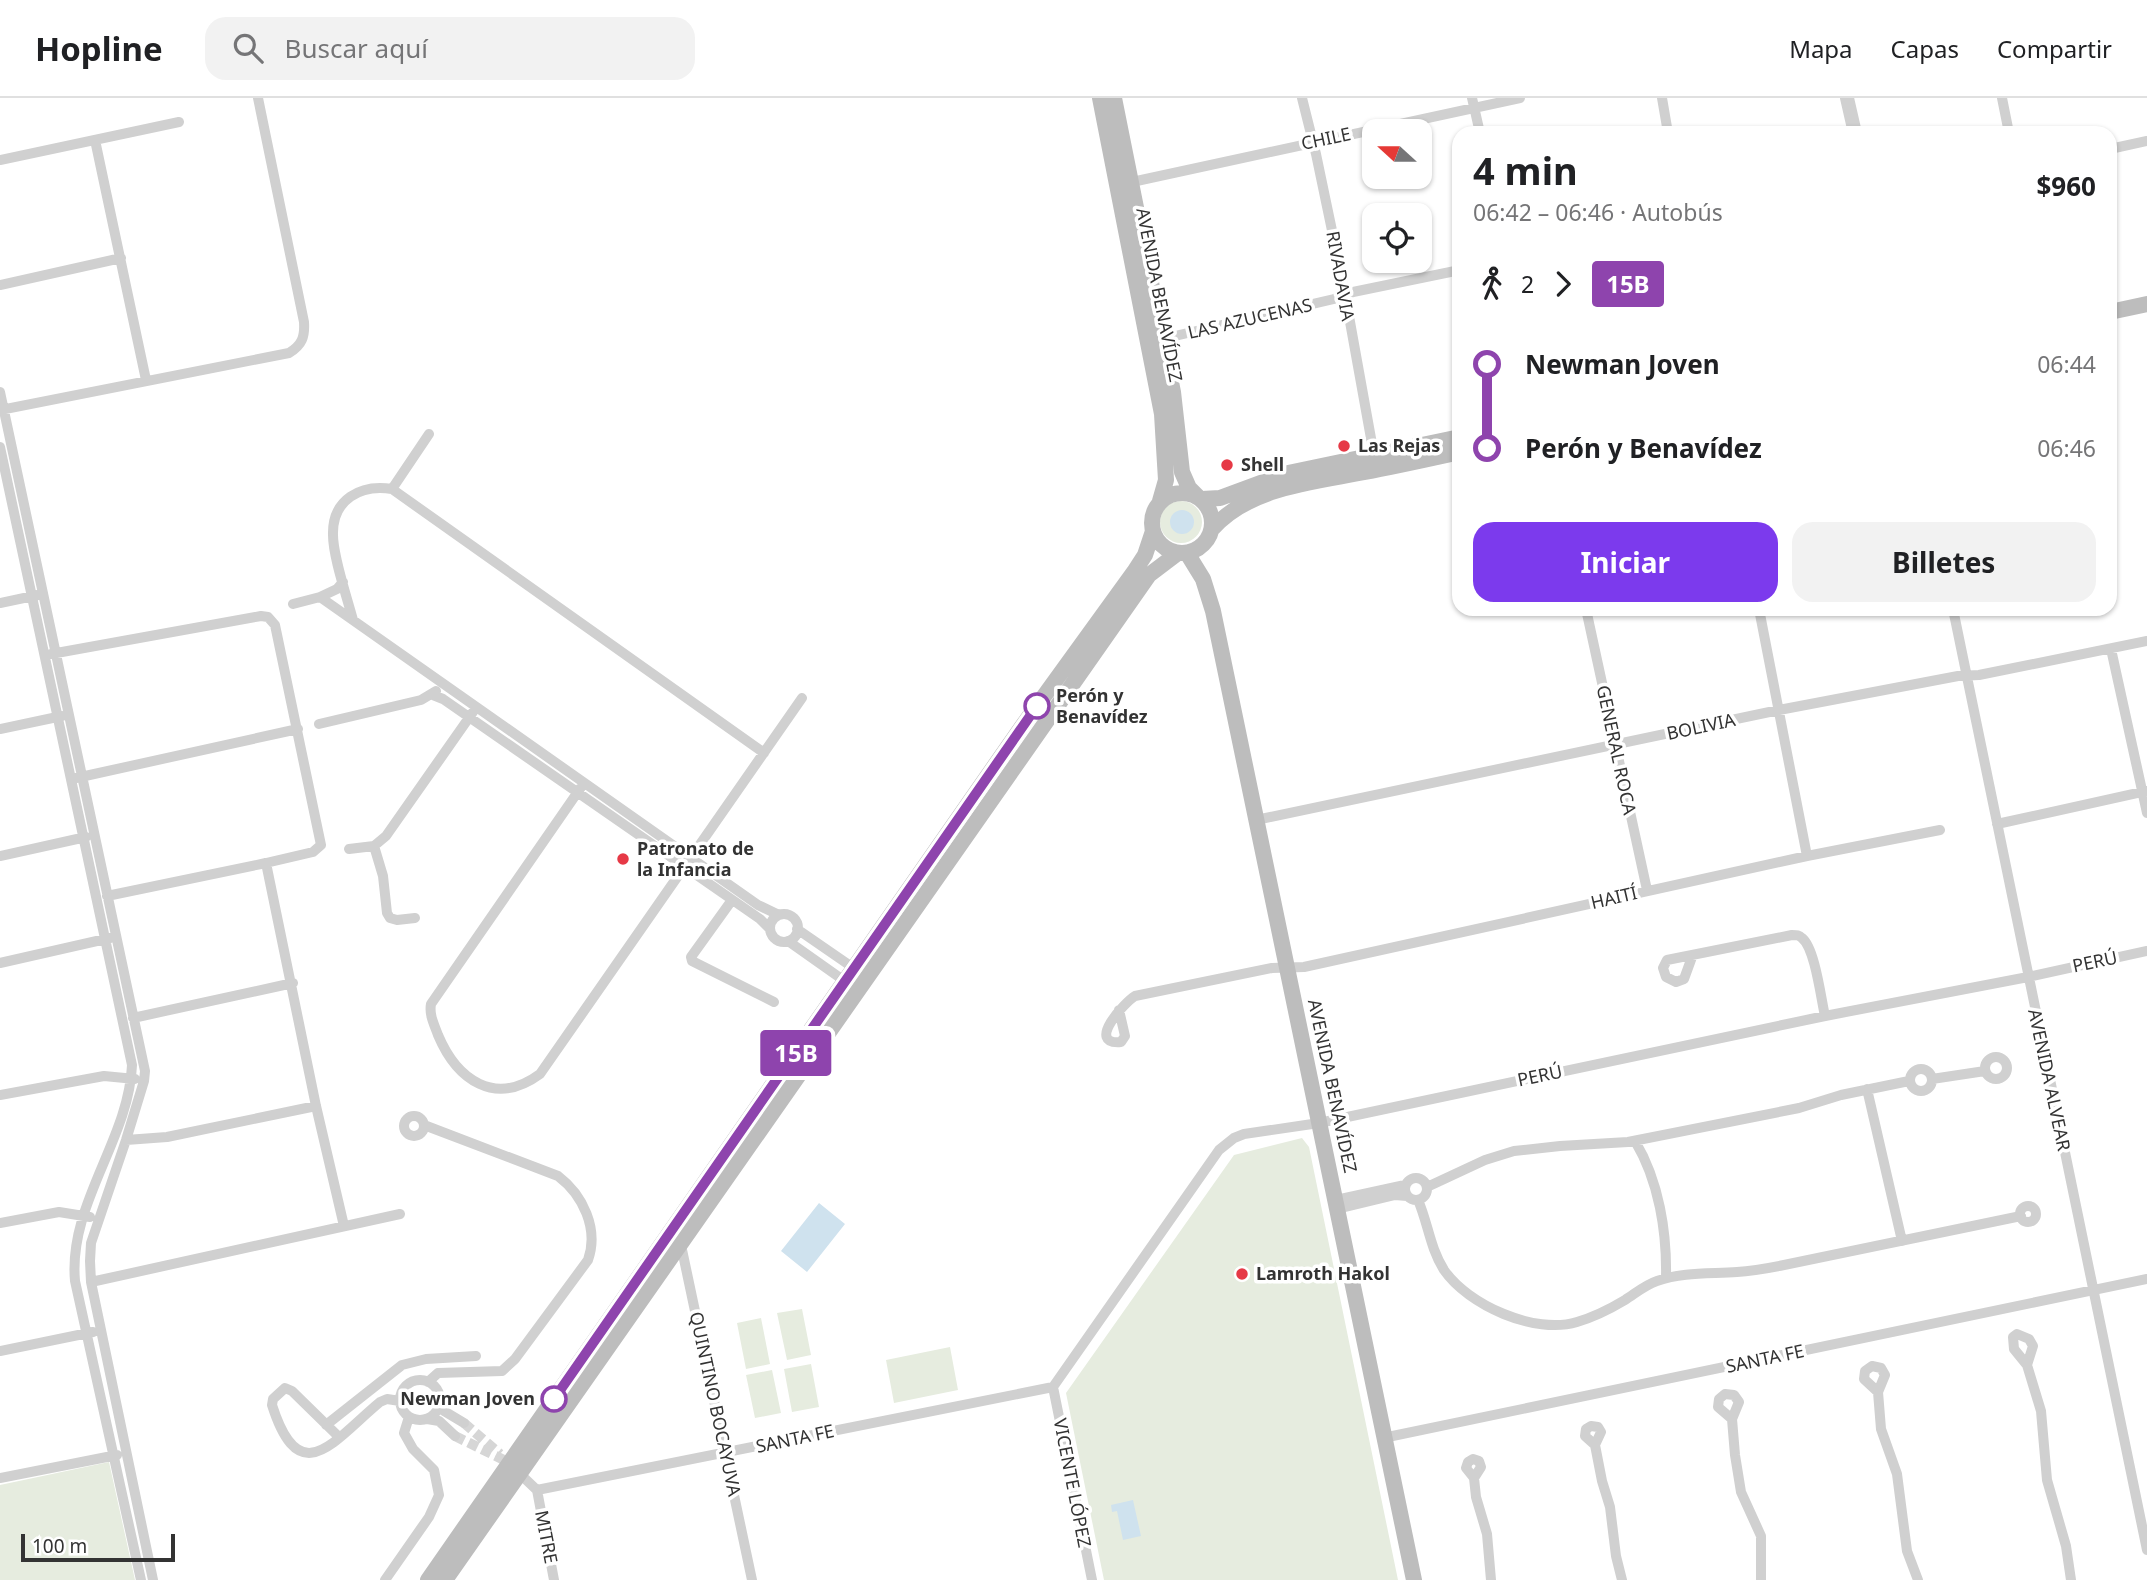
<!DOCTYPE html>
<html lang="es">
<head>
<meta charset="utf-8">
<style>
  :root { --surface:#fff; --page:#f2f2f2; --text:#202124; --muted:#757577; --line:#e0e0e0; --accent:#7c3aed }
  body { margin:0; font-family:"Noto Sans",sans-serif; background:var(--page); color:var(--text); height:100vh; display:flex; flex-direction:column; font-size:26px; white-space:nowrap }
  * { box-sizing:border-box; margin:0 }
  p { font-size:23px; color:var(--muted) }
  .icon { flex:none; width:38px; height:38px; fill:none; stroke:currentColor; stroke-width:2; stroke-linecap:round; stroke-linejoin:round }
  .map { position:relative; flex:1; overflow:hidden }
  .panel { position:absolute; left:1452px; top:28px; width:665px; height:490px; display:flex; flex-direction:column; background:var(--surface); border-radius:21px; box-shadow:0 2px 5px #0004 }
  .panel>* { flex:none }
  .badge { padding:0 14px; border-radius:5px; font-size:24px; line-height:46px }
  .needle { width:46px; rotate:291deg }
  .buttons { position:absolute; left:1362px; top:21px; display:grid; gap:14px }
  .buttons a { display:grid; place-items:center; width:70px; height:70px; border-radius:14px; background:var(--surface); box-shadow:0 2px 5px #0004; font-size:35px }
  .scale { position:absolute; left:21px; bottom:18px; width:154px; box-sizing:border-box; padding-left:7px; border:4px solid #333; border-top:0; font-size:19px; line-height:24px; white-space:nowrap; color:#333; -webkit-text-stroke:5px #fff; paint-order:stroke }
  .map>.badge { position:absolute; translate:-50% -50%; box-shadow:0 0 0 4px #fff }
  .legs { display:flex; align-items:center; gap:10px; height:77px; padding:0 21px; font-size:23px }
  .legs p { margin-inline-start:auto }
  .overview { display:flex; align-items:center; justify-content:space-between; height:119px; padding:0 21px }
  h1 { font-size:38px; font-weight:700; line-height:52px }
  .primary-button { display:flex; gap:14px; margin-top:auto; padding:14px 21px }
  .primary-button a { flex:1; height:80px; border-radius:21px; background:var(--accent); color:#fff; font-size:28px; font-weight:700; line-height:80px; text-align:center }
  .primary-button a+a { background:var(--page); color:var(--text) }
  ul { padding:0 21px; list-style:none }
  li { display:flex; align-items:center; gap:24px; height:84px; font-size:26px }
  li i { display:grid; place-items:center; width:10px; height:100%; margin:0 9px; background:currentColor }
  li i::after { content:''; width:18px; height:18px; margin:-9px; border:5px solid; border-radius:50%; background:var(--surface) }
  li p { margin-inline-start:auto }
  li:first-child i { background:linear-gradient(#0000 50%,currentColor 0) }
  li:last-child i { background:linear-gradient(currentColor 50%,#0000 0) }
  header { display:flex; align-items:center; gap:42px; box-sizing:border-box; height:98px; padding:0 35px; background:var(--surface); border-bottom:2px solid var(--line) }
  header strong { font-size:33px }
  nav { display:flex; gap:38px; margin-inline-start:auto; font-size:24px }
  .search { width:490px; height:63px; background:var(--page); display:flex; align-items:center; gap:18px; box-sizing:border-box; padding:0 24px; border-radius:21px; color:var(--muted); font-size:26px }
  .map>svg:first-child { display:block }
  .green { fill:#e6ecdf }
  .water { fill:#cfe2ee }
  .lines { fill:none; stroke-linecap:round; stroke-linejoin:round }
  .minor-tunnel { stroke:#d6d6d6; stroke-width:10; stroke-dasharray:10 5; stroke-linecap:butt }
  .minor { stroke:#d0d0d0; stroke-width:10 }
  .tertiary { stroke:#d0d0d0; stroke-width:14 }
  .secondary { stroke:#bdbdbd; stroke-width:16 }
  .line-1-casing { stroke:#fff; stroke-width:16 }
  .line-1 { stroke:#8e44ad; stroke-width:10 }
  .poi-dot { fill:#e63946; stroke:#fff; stroke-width:2.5 }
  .stop-1-dot { fill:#fff; stroke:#8e44ad; stroke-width:3.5 }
  .labels { text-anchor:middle; stroke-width:7; stroke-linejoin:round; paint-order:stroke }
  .street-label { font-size:18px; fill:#333; stroke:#fff }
  .poi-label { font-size:18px; font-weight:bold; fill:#333; stroke:#fff; text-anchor:start }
  .stop-label { font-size:18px; font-weight:bold; fill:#333; stroke:#fff; text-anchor:start }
</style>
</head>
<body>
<header>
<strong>Hopline</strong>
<div class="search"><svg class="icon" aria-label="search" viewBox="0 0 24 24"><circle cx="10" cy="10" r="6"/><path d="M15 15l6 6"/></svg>Buscar aquí</div>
<nav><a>Mapa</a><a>Capas</a><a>Compartir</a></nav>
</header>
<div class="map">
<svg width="2147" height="1482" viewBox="0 0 2147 1482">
  <rect width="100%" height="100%" fill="#fff"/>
  <path class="green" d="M1160 424a21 21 0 1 1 42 0a21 21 0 1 1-42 0Z
    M 1302,1040 L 1309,1049 L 1398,1482 L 1104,1482 L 1066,1295 L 1234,1057 Z
    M 802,1211 L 811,1257 L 787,1262 L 777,1215 Z
    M 761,1220 L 770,1266 L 746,1271 L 737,1225 Z
    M 950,1249 L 958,1292 L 894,1305 L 886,1262 Z
    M 811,1266 L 819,1309 L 792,1314 L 784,1271 Z
    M 772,1272 L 781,1315 L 755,1320 L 746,1277 Z
    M 109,1364 L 135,1482 L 0,1482 L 0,1387 Z"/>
  <path class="water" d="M1170 424a12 12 0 1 1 24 0a12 12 0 1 1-24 0Z
    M 819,1105 L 845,1126 L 807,1174 L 781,1153 Z
    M 1133,1402 L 1141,1438 L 1123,1442 L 1117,1413 L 1112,1414 L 1111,1407 Z"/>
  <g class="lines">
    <path class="minor-tunnel" d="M 464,1325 L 500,1356
      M 455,1338 L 510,1365"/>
    <path class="minor" d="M 1302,0 L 1316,56 L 1343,185 L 1374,357
      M 1472,0 L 1480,35
      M 1662,0 L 1668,35
      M 2002,0 L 2009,35
      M 95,42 L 146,282
      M 2110,51 L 2147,43
      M 0,62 L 179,24
      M 1132,84 L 1520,0
      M 0,187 L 121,160
      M 1162,241 L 1334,201 L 1353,194 L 1460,172
      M 0,294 L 145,973 L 144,983 L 126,1042 L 91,1145 L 90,1163 L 91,1184 L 101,1232 L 153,1482
      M 0,312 L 289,255 C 302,247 305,239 304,224 L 258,0
      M 0,349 L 132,967 C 129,1042 68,1106 75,1183 L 141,1482
      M 392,391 L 429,336
      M 320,499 L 337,491 L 343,484
      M 0,505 L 38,497
      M 293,506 L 320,499 L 758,807 L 779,817
      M 1586,511 L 1647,792
      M 1759,511 L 1807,758
      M 1953,511 L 2147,1452
      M 353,522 C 347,499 333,459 333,437 C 332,401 361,386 392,391 L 764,655
      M 2111,551 L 2147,715
      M 51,556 L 261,518 L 268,519 L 275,527 L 321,747 L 313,754 L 266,765 L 107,798
      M 433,597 L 443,601 L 760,821 L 770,831
      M 319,626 L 421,602 L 436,593
      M 0,631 L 62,618
      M 76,680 L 298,631
      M 584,685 L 431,906 C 429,917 434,926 438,937 C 457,982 495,1009 540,976 L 802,600
      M 1256,722 L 1779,612 L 1958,578 L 1979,577 L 2147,543
      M 1997,726 L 2147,693
      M 374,748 L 383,778 L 387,815 L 390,820 L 397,822 L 415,820
      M 349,751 L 374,748 L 386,738 L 473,614
      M 0,758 L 86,739
      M 266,765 L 316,1008 L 344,1128
      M 732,802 L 691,859 L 692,863 L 774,904
      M770 830a14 14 0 1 1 28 0a14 14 0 1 1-28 0Z
      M 797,831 L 855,871
      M 788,843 L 846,884
      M 1692,859 L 1684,881 L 1676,884 L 1666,879 L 1663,870 L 1667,862 L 1792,837 C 1797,837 1799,837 1802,840 C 1815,850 1821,901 1825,918
      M 0,865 L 110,840
      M 1119,912 L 1125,938 L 1121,944 C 1085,947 1125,904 1135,898 L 1272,870 L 1304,869 L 1807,758 L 1940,732
      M 133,920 L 293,885
      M1985 970a11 11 0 1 1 22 0a11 11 0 1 1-22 0Z
      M1910 982a11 11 0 1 1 22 0a11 11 0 1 1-22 0Z
      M 1932,981 L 1985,973
      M 1867,991 L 1902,1143
      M 0,997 L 104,978 L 135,981
      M404 1028a10 10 0 1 1 20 0a10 10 0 1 1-20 0Z
      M 424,1027 L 558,1078 C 583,1097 599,1131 588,1162 L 515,1261 L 502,1273 L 438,1275 L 428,1284
      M 126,1042 L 167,1039 L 316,1008
      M 1635,1043 C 1659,1083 1667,1134 1666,1180
      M1405 1091a11 11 0 1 1 22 0a11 11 0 1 1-22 0Z
      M 1427,1089 L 1485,1062 L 1514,1053 L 1560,1048 L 1628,1044 L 1799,1010 L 1841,997 L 1909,983
      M 1336,1102 L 1405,1087
      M 1418,1102 C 1428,1125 1430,1150 1444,1172 C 1468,1207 1535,1237 1577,1224 C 1594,1219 1610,1211 1625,1202 C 1636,1195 1645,1187 1657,1183 C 1683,1174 1710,1176 1737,1174 C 1753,1173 1769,1170 1784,1167 L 2021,1118
      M2020 1116a8 8 0 1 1 16 0a8 8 0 1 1-16 0Z
      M 1337,1111 L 1395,1097 L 1407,1098
      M 0,1125 L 59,1114 L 90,1119
      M 678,1143 L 681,1147 L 752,1482
      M 91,1184 L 400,1116
      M 0,1253 L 93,1234
      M 2027,1267 L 2033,1248 L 2029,1241 L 2017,1236 L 2013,1239 L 2014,1251 L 2027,1267 L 2041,1313 L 2047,1382 L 2066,1448 L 2071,1482
      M400 1302a20 20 0 1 1 40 0a20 20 0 1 1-40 0Z
      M 1053,1289 L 1219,1052 L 1234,1040 L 1244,1036 L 1319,1025 L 1825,918 L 2028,879 L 2147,853
      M 1053,1289 L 1092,1482
      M 1878,1294 L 1864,1281 L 1865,1273 L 1872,1268 L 1881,1270 L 1885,1277 L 1878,1294 L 1881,1331 L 1897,1376 L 1907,1453 L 1918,1482
      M 439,1307 L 444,1313 L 464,1325
      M 427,1321 L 439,1323 L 455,1338
      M 1732,1321 L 1718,1309 L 1719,1301 L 1725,1296 L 1734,1297 L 1739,1304 L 1732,1321 L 1735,1357 L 1741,1394 L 1761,1438 L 1761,1482
      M 326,1327 L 402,1267 L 426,1261 L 476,1258
      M 339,1339 L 292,1293 L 285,1290 L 273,1301 L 272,1307 C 300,1395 334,1342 380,1304 L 387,1301 L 400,1303
      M 1383,1340 L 2147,1181
      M 1595,1347 L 1585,1338 L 1586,1331 L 1591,1328 L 1598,1329 L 1601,1334 L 1595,1347 L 1602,1383 L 1610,1409 L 1616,1458 L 1622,1482
      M 517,1373 L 537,1392 L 554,1482
      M 0,1380 L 117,1357
      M 1474,1380 L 1481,1369 L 1479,1363 L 1473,1361 L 1468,1364 L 1466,1370 L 1474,1380 L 1476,1399 L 1487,1436 L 1491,1482
      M 537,1392 L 1053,1289
      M 385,1482 L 429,1419 L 439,1397 L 434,1372 L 413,1351 L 404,1335 L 409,1319"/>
    <path class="tertiary" d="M 1847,0 L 1855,35"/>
    <path class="secondary" d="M 1100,0 L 1162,316 L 1166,382 L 1160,403
      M 1114,0 L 1173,294 L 1182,374 L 1189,390 L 1197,398
      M 2110,214 L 2147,206
      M1152 425a30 30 0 1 1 60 0a30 30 0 1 1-60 0Z
      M 1202,401 L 1220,400 L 1288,375 L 1460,339
      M 1212,431 C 1249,389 1314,384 1365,374 C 1397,368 1428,361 1460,354
      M 1187,455 L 1203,481 L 1213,513 L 1414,1482
      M 428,1482 L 1021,630 L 1134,474 L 1145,457 L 1153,433
      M 445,1482 L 1149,477 L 1178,455"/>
  </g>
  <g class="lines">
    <defs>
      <path id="line-1" d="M 554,1301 L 1037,608"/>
    </defs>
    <use href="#line-1" class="line-1-casing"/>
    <use href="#line-1" class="line-1"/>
  </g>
  <g class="poi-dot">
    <circle cx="1344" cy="348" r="7"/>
    <circle cx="1227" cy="367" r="7"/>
    <circle cx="623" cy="761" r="7"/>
    <circle cx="1242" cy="1176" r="7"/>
  </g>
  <g class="stop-1-dot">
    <circle cx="1037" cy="608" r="12"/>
    <circle cx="554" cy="1301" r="12"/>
  </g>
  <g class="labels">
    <g class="street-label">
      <text transform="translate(1326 41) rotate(-12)" y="6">CHILE</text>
      <text transform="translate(1340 178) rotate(80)" y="6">RIVADAVIA</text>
      <text transform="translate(1159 197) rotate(79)" y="6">AVENIDA BENAVÍDEZ</text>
      <text transform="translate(1250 221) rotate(-13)" y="6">LAS AZUCENAS</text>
      <text transform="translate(1701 629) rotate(-12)" y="6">BOLIVIA</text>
      <text transform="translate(1616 652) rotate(78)" y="6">GENERAL ROCA</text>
      <text transform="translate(1614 800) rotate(-13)" y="6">HAITÍ</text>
      <text transform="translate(2095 864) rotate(-12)" y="6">PERÚ</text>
      <text transform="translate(1540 978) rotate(-12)" y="6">PERÚ</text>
      <text transform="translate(2049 982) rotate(78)" y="6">AVENIDA ALVEAR</text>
      <text transform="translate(1332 988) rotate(78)" y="6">AVENIDA BENAVÍDEZ</text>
      <text transform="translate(1765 1261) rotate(-12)" y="6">SANTA FE</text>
      <text transform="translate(715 1306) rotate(78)" y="6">QUINTINO BOCAYUVA</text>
      <text transform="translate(795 1341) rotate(-12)" y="6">SANTA FE</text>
      <text transform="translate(1072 1385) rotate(79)" y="6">VICENTE LÓPEZ</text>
      <text transform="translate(546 1439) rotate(79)" y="6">MITRE</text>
    </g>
    <g class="poi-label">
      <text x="1358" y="354">Las Rejas</text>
      <text x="1241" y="373">Shell</text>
      <text x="637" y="757">Patronato de<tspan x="637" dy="21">la Infancia</tspan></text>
      <text x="1256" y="1182">Lamroth Hakol</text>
    </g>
    <g class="stop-label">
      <text x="1056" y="604">Perón y<tspan x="1056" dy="21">Benavídez</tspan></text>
      <text x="535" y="1307" text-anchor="end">Newman Joven</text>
    </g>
  </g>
</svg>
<div class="buttons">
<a><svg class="needle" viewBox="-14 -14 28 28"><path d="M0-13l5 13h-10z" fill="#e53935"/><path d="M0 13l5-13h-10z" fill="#757577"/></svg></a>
<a><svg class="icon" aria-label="locate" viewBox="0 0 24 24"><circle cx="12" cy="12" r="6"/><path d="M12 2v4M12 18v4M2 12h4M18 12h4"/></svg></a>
</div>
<div class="scale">100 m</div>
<b class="badge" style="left:796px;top:955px;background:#8e44ad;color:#fff">15B</b>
<section class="panel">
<div class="overview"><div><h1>4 min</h1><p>06:42 – 06:46 · Autobús</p></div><b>$960</b></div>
<div class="legs"><svg class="icon" aria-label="walk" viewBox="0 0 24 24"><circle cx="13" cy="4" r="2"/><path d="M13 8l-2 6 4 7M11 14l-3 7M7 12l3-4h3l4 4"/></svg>2<svg class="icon" aria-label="forward" viewBox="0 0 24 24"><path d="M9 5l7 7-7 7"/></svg><b class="badge" style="background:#8e44ad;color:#fff">15B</b></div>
<ul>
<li><i style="color:#8e44ad"></i><b>Newman Joven</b><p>06:44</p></li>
<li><i style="color:#8e44ad"></i><b>Perón y Benavídez</b><p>06:46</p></li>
</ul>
<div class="primary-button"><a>Iniciar</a><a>Billetes</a></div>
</section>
</div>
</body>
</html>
